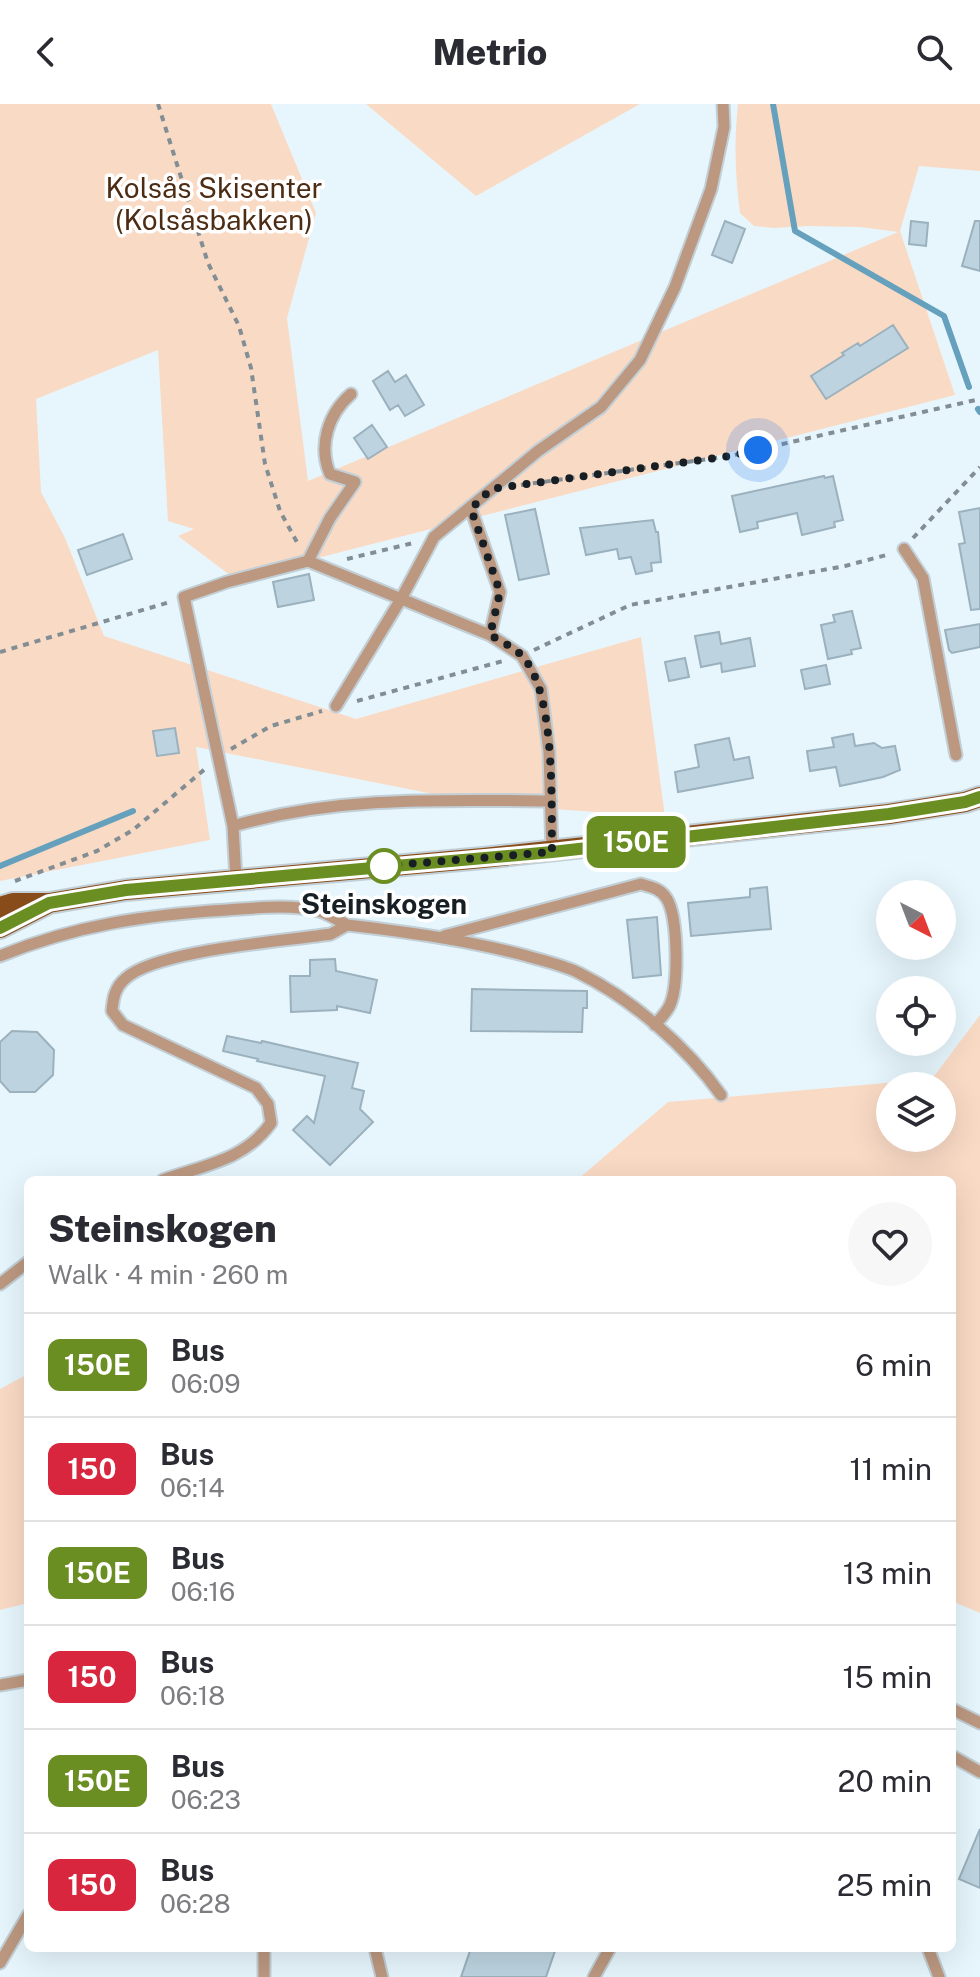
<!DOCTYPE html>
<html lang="en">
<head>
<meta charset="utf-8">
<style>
  :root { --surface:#fff; --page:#f7f7f7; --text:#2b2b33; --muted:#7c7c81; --line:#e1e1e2 }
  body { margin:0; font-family:"Public Sans",sans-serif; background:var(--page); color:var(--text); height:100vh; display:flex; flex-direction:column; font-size:30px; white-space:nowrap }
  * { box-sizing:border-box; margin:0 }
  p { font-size:26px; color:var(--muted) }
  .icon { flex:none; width:44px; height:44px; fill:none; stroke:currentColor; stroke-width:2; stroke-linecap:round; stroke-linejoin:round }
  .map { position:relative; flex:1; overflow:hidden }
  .side { position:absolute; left:24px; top:1072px; width:932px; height:776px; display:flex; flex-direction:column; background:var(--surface); border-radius:12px; box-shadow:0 8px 32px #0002 }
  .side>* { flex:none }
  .badge { padding:0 16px; border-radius:12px; font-size:28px; line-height:52px }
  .needle { width:52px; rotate:138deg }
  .tools { position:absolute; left:876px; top:776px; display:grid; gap:16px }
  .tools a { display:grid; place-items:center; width:80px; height:80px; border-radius:50%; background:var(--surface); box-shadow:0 8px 32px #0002; font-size:40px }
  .you { position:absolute; width:40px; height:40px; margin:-20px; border:6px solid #fff; border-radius:50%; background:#1a73e8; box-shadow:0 0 0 12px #1a73e833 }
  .map>.badge { position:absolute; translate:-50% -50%; box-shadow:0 0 0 4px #fff }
  .round { display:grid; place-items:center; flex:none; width:84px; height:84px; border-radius:42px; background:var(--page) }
  .headline { display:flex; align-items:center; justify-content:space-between; height:136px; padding:0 24px }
  h1 { font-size:38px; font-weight:800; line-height:60px }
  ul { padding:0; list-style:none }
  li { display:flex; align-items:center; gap:24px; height:104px; padding:0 24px; border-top:2px solid var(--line) }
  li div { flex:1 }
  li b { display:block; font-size:30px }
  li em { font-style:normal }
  li .badge { min-width:88px; font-weight:700; text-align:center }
  header { display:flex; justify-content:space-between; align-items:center; height:104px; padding:0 24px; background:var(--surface); font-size:36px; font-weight:800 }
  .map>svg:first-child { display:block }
  .green { fill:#f9dac5; fill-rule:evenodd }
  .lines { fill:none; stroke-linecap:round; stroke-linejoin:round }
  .stream { stroke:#65a0bd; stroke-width:6 }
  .building { fill:#bdd4e0; stroke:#9bb1bd; stroke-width:2 }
  .service-casing { stroke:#c2cfd6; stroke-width:15 }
  .primary-casing { stroke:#c2cfd6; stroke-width:24 }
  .path { stroke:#828e94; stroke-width:4; stroke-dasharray:6 6; stroke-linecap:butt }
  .service { stroke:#bc9880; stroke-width:11 }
  .primary { stroke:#884c1a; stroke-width:20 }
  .line-casing { stroke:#fff; stroke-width:18 }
  .line { stroke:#6b8e23; stroke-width:12 }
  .walk { stroke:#171f24; stroke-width:8; stroke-dasharray:0 14.4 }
  .stop-dot { fill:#fff; stroke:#6b8e23; stroke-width:4 }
  .labels { text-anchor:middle; stroke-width:7; stroke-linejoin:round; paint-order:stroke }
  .park-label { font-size:28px; fill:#4d2c14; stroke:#fff }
  .stop-label { font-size:28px; font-weight:bold; fill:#171f24; stroke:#fff }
</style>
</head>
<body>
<header><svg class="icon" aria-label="back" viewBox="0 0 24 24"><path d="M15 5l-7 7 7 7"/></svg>Metrio<svg class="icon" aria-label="search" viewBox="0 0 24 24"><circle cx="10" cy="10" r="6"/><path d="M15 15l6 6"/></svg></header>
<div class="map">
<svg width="980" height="1873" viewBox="0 0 980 1873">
  <rect width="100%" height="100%" fill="#e7f6fd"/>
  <path class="green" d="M 0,0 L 271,0 L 316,109 L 287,214 L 308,377 L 898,128 L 860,123 L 808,122 L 773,124 L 754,122 L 740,109 C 735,72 734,37 738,0 L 980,0 L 980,67 L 919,62 L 900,127 L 955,291 L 235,475 L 178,432 L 194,425 L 168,417 L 158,246 L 36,295 L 41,388 L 65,434 L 104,532 L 356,615 L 641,533 L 665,713 L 484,700 L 196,643 L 210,736 L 0,777 Z
    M 366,0 L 640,0 L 476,92 Z
    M 980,911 L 980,1509 L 952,1497 L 952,1076 L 577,1076 L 668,998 L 932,975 ZM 890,982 L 942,982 L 942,1034 L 890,1034 Z
    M 28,1270 L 28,1499 L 0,1506 L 0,1285 Z"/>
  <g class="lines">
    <path class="stream" d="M 773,0 L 795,127 L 944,212 L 969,283
      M 978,305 L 980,308
      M 0,762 L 133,707"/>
  </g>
  <path class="building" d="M 725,117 L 745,125 L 732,159 L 712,151 Z
    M 911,117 L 928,119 L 926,142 L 909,140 Z
    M 975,117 L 980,117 L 980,167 L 962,162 Z
    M 893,221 L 908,244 L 826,295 L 811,272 L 844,251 L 842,249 L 858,239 L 860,242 Z
    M 388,267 L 395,278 L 406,271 L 424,301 L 405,312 L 398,301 L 390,306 L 373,277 Z
    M 372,321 L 387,343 L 368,355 L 354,334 Z
    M 824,372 L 825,374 L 833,372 L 843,416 L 834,418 L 835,423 L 802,431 L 797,409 L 757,418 L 758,424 L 740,428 L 732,392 Z
    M 980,404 L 980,505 L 971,506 L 959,440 L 965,439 L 959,408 Z
    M 535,405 L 549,470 L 519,476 L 505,411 Z
    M 653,416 L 656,428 L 658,428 L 661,458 L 651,459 L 652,467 L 636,470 L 631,453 L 619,455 L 617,445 L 586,451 L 580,424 Z
    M 123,430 L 132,455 L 87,471 L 78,446 Z
    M 309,470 L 314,496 L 278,503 L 273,478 Z
    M 852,507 L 861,544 L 851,546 L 852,550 L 828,555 L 821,521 L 835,518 L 833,511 Z
    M 980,520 L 980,543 L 952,549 L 949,546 L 945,526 Z
    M 719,528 L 721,540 L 750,534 L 755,562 L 722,568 L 721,559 L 701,563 L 695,532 Z
    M 685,554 L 689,573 L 669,577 L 665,558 Z
    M 826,561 L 830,580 L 805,585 L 801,566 Z
    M 175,624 L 179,649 L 157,652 L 153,627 Z
    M 853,630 L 855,642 L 874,639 L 882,644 L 895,642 L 900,666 L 883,673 L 840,682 L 836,663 L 810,667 L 807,647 L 834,643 L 832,634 Z
    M 729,634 L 734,656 L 749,653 L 753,674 L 678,688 L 675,668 L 699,663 L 695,641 Z
    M 767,783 L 771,825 L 691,832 L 688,799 L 750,793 L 750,785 Z
    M 657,813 L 661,871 L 633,874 L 627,816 Z
    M 335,855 L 336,867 L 377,876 L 370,909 L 337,902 L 337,906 L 291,908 L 290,872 L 310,872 L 310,856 Z
    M 472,885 L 587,887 L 587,904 L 583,904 L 582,928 L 471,927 Z
    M 12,927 L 37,928 L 54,946 L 53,971 L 35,988 L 10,988 L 0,977 L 0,938 Z
    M 227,932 L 261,939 L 262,937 L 358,959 L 352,984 L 364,987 L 360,1005 L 373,1018 L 330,1061 L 293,1026 L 307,1012 L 314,1019 L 325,972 L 257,957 L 258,955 L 223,947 Z
    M 980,1725 L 980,1784 L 959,1775 Z
    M 471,1844 L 556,1844 L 546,1873 L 461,1873 Z"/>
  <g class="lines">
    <defs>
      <path id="service" d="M 471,405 L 500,488 L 490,531
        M 904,445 L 923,474 L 956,651
        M 308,457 L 330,414 L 355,378 L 330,370 C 318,342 328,310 351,290
        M 336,602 L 401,495 L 434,433 L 538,347 L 601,303 L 640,256 L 675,183 L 711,85 L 724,23 L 723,0
        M 233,722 C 339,692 442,696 551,697
        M 236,775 L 233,722 L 184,493 L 227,478 L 308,457 L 490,531 L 522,552 L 541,585 L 549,648 L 552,748
        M 347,821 C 408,828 467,836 527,852 C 544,857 563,861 579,869 C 632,895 687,943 721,991
        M 444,832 L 641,780 C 652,783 661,785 667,795 C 678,814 679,880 670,901 C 667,908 660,915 655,921
        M 0,852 C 76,821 146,811 227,806 C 257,804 290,800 319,807 C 328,810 338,816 347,821 L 331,830 C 286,837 157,846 126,874 C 115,883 113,894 112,907 L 123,921 L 256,984 L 268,1000 L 271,1019 C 245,1056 204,1061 163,1076
        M 0,1180 L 28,1158
        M 0,1581 L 28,1576
        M 952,1605 L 980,1619
        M 952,1652 L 980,1668
        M 264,1844 L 264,1873
        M 375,1844 L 382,1873
        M 928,1844 L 939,1873
        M 0,1859 L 28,1811
        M 594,1873 L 610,1844"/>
      <path id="primary" d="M 0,803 L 13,799 L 49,799 L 126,786 L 483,754 L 889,710 L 965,698 L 980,693
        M 0,824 L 49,799"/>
    </defs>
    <use href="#service" class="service-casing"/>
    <use href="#primary" class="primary-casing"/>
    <path class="path" d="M 158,0 L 208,159 L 239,222 L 251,264 L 265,360 L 280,407 L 299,442
      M 521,381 L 730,352 L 980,295
      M 913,434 L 980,363
      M 347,455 L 413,439
      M 534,546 L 630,501 L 845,462 L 890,450
      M 0,548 L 170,498
      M 357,597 L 503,557
      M 231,645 L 271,622 L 322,607
      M 15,777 L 97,747 L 133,726 L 205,665"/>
    <use href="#service" class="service"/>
    <use href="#primary" class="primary"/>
  </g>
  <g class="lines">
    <defs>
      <path id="line" d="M 0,824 L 49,799 L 126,786 L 552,748 L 889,710 L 965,698 L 980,693"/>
    </defs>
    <use href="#line" class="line-casing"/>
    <use href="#line" class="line"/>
    <path class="walk" d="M 384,762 L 552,748 C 551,699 556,587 522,552 C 514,543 500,537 490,531 L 500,488 L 471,405 L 491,385 L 730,352 L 758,346"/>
  </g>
  <circle class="stop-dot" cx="384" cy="762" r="16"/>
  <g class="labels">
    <g class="park-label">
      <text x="214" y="94">Kolsås Skisenter<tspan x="214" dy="32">(Kolsåsbakken)</tspan></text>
    </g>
    <g class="stop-label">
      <text x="384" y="810">Steinskogen</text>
    </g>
  </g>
</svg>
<div class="tools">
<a><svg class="needle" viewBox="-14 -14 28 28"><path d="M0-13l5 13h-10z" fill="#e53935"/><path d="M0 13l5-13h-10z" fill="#7c7c81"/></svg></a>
<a><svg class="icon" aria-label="locate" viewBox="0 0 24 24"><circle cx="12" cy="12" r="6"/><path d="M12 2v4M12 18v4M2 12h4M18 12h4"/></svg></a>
<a><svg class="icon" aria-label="layers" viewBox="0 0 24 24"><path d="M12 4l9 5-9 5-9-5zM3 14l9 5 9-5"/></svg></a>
</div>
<div class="you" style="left:758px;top:346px"></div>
<b class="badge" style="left:636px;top:738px;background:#6b8e23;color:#fff">150E</b>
<section class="side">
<div class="headline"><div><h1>Steinskogen</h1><p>Walk · 4 min · 260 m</p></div><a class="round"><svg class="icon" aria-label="heart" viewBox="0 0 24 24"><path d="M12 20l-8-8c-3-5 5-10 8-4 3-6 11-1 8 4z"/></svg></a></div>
<ul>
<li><span class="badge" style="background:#6b8e23;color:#fff">150E</span><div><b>Bus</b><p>06:09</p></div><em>6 min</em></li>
<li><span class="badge" style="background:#d7263d;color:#fff">150</span><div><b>Bus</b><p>06:14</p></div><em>11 min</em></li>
<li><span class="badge" style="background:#6b8e23;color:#fff">150E</span><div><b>Bus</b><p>06:16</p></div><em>13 min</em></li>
<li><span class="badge" style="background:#d7263d;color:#fff">150</span><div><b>Bus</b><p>06:18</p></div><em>15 min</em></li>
<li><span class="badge" style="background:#6b8e23;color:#fff">150E</span><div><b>Bus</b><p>06:23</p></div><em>20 min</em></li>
<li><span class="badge" style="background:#d7263d;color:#fff">150</span><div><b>Bus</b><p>06:28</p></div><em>25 min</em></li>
</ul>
</section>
</div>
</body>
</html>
